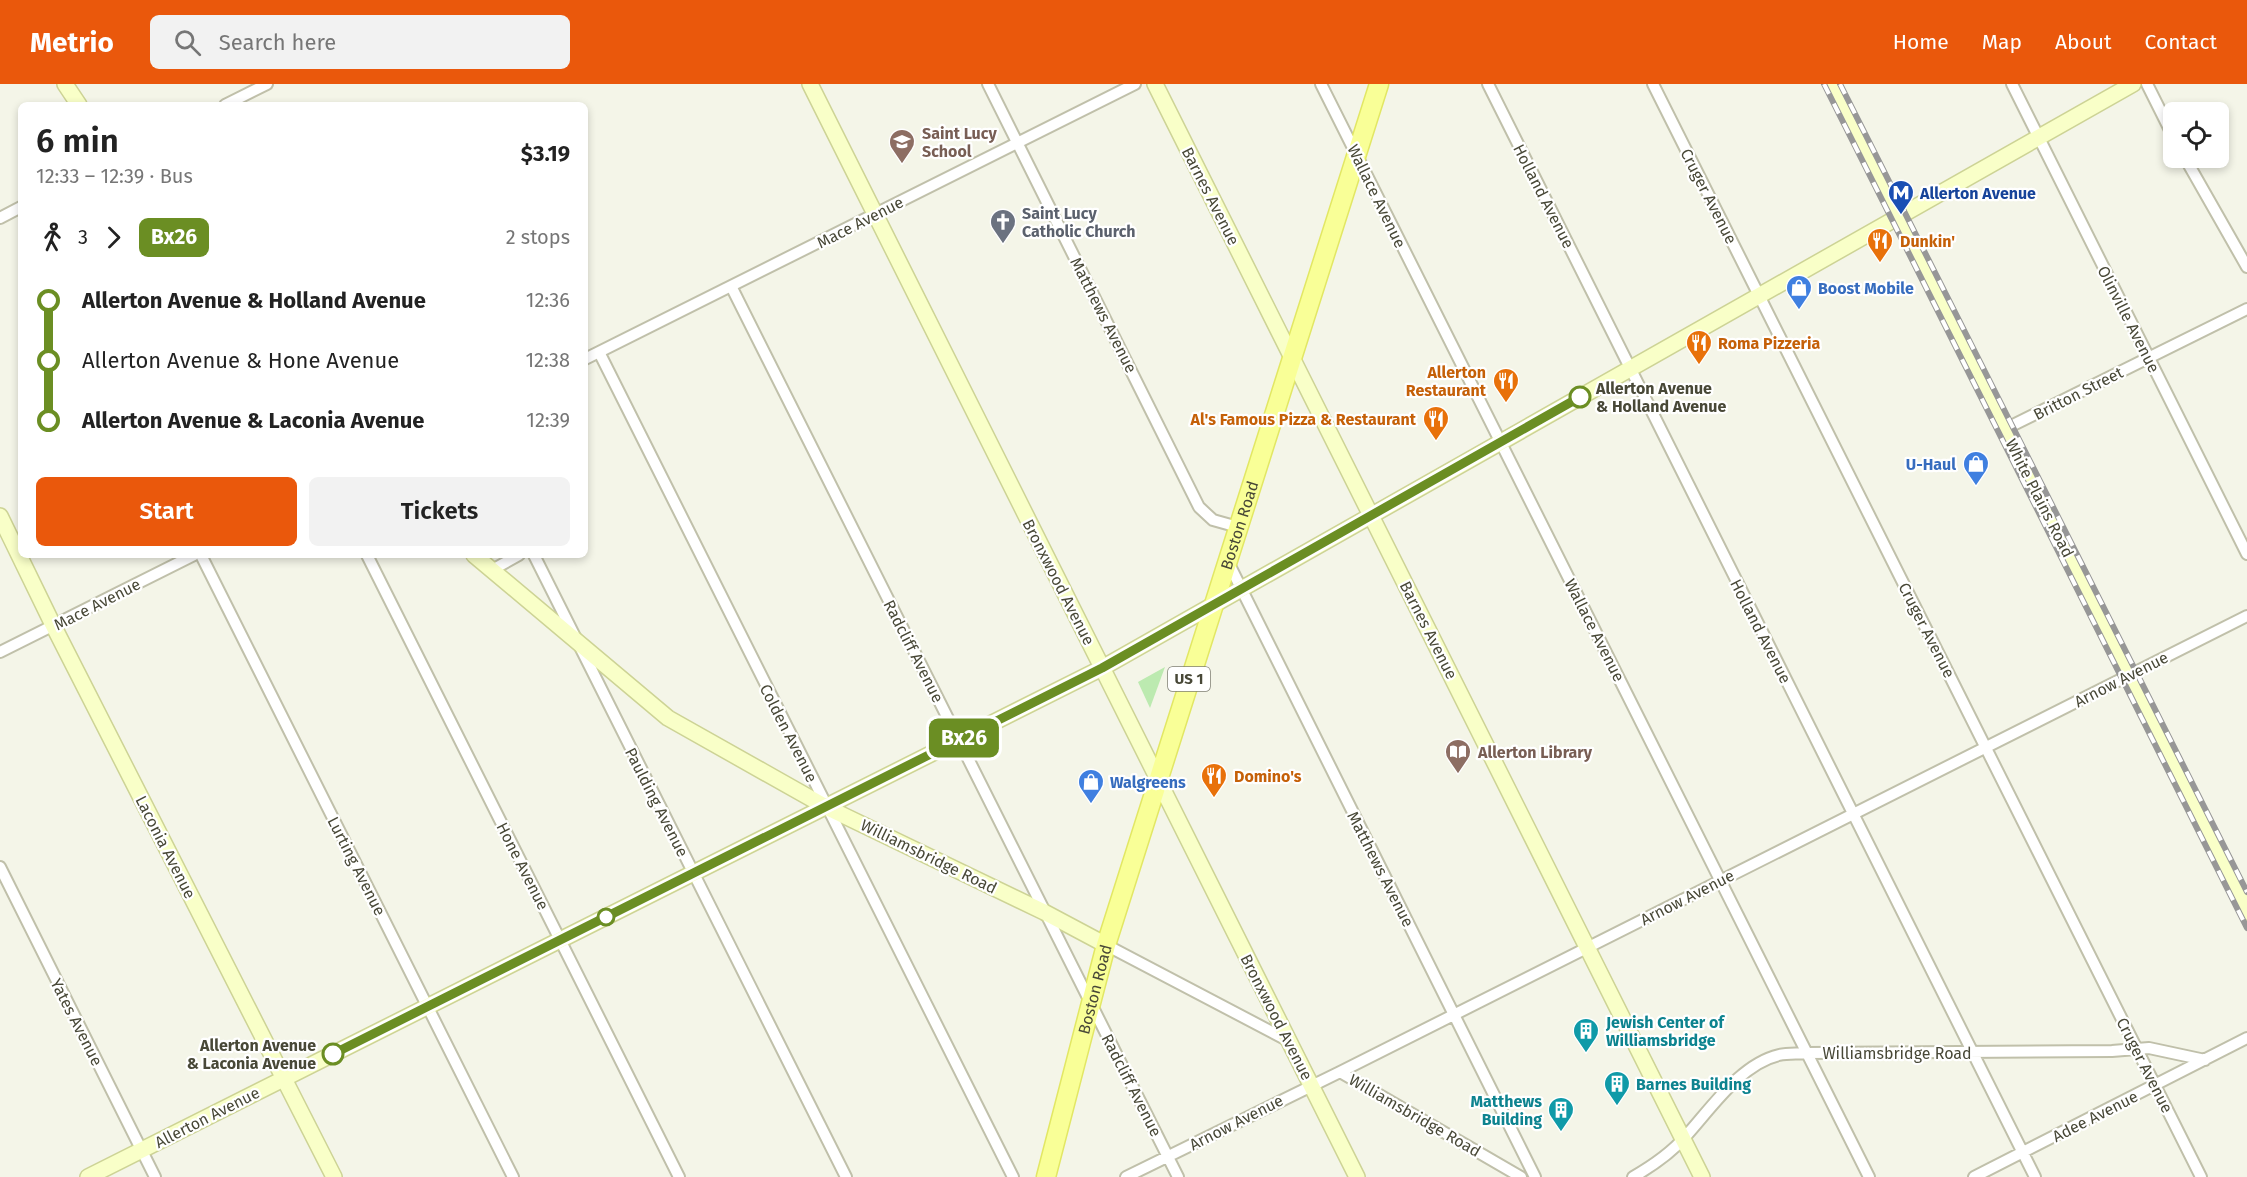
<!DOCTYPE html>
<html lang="en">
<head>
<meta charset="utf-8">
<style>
  :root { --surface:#fff; --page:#f2f2f2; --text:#222; --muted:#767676; --accent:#ea580c }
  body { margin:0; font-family:"Fira Sans",sans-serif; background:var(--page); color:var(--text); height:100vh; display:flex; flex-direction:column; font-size:22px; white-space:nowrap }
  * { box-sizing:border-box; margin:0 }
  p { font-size:20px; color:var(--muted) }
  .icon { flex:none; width:33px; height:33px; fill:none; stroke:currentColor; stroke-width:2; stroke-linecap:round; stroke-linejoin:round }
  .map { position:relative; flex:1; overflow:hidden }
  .drawer { position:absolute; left:18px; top:18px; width:570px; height:456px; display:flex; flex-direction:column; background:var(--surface); border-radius:9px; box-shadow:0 3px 9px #0003 }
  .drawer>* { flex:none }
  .badge { padding:0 12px; border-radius:9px; font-size:21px; line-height:39px }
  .fabs { position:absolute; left:2163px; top:18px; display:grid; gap:12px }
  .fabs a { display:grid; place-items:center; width:66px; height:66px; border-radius:9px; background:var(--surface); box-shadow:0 3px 9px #0003; font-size:30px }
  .map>.badge { position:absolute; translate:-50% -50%; box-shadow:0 0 0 3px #fff }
  .legs { display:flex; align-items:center; gap:9px; height:66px; padding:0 18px; font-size:20px }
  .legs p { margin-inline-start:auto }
  .head { display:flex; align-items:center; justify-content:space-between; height:102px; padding:0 18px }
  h1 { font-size:33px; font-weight:600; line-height:45px }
  .action { display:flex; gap:12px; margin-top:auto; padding:12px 18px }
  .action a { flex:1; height:69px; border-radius:9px; background:var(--accent); color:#fff; font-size:24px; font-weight:600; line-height:69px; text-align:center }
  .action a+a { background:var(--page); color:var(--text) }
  ul { padding:0 18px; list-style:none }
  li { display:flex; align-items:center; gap:21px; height:60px; font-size:22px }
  li i { display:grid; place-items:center; width:9px; height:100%; margin:0 8px; background:currentColor }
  li i::after { content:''; width:15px; height:15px; margin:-8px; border:4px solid; border-radius:50%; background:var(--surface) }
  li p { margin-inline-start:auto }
  li:first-child i { background:linear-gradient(#0000 50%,currentColor 0) }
  li:last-child i { background:linear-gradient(currentColor 50%,#0000 0) }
  header { display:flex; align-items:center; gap:36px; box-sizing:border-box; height:84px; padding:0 30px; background:var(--accent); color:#fff }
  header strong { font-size:28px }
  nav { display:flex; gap:33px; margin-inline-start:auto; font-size:21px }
  .search { width:420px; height:54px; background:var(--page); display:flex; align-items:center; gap:15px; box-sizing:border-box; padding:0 21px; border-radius:9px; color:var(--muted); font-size:22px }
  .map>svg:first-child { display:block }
  .green { fill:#bceab0 }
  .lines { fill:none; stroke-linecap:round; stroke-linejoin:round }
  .street-casing { stroke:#c0c0aa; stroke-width:14 }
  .secondary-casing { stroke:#cdd395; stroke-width:18 }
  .primary-casing { stroke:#e2e764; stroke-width:21 }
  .street { stroke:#fff; stroke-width:10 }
  .secondary { stroke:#f9ffc8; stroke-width:15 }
  .primary { stroke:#f9ff97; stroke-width:18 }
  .rail-casing { stroke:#979797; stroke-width:6 }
  .rail { stroke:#fff; stroke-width:4; stroke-dasharray:11; stroke-linecap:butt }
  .line-1-casing { stroke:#fff; stroke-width:14 }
  .line-1 { stroke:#6b8e23; stroke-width:9 }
  .stop-1-dot { fill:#fff; stroke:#6b8e23; stroke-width:3 }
  .labels { text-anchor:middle; stroke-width:4.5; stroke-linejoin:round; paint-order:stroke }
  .shield { fill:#fff; stroke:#7f7f73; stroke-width:1.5 }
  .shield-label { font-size:15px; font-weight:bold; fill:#484837 }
  .education-label { font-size:16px; font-weight:bold; fill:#785e54; stroke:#fff; text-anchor:start }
  .transit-label { font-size:16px; font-weight:bold; fill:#164399; stroke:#fff; text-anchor:start }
  .street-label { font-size:16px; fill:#484837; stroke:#fff }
  .worship-label { font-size:16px; font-weight:bold; fill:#5b616d; stroke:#fff; text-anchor:start }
  .food-label { font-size:16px; font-weight:bold; fill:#c56008; stroke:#fff; text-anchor:start }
  .shop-label { font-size:16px; font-weight:bold; fill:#366cbe; stroke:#fff; text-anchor:start }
  .stop-label { font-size:16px; font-weight:bold; fill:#484837; stroke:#fff; text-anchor:start }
  .culture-label { font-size:16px; font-weight:bold; fill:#0d838f; stroke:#fff; text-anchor:start }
</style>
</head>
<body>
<header>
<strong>Metrio</strong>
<div class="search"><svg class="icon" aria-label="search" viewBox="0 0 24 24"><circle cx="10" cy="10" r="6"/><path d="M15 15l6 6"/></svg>Search here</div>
<nav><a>Home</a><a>Map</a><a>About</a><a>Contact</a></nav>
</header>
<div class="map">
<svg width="2247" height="1093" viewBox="0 0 2247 1093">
  <rect width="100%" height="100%" fill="#f4f5e8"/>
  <path class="green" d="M 1165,583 L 1150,624 L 1138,598 Z"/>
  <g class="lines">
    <defs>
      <path id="street" d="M 988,0 L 1199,423 L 1213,436 L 1238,443
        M 1321,0 L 1869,1093
        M 1488,0 L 2035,1093
        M 1653,0 L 2201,1093
        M 2012,0 L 2247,470
        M 2147,0 L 2174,54
        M 225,21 L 267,0
        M 2185,74 L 2247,183
        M 0,134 L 21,123
        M 731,202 L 1178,1093
        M 599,268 L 1013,1093
        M 585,275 L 1135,0
        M 2005,345 L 2247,225
        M 201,471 L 513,1093
        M 367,471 L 679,1093
        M 534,471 L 846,1093
        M 1228,478 L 1535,1093
        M 492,486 L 519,471
        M 0,568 L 194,471
        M 0,783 L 155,1093
        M 1106,861 L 1289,957
        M 1340,988 L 1521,1093
        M 1126,1093 L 1340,988 L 2247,532
        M 1633,1093 C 1652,1082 1671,1069 1685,1053 C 1710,1026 1740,980 1779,971 C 1788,969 1798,970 1807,969 L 2112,967 L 2149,964 L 2205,976
        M 1974,1093 L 2247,954"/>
      <path id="secondary" d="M 65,0 L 79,21
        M 810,0 L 1357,1093
        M 1155,0 L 1702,1093
        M 1832,0 L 2247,828
        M 0,432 L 53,541 L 334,1093
        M 474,471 L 668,634 L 826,723 L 1044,828 L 1106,861
        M 88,1093 L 1102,584 L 2133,0"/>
      <g id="primary">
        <path id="s1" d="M 1046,1093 L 1106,861 L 1379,0"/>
      </g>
    </defs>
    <use href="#street" class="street-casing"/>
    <use href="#secondary" class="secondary-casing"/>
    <use href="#primary" class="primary-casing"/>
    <use href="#street" class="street"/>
    <use href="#secondary" class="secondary"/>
    <use href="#primary" class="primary"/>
    <defs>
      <path id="rail" d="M 1824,0 L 2247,844
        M 1840,0 L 2247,808"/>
    </defs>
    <use href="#rail" class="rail-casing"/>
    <use href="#rail" class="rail"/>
  </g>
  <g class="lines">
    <defs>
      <path id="line-1" d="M 333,970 L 1102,584 L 1580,313"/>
    </defs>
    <use href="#line-1" class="line-1-casing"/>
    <use href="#line-1" class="line-1"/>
  </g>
  <defs>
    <symbol id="school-pin" viewBox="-11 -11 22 30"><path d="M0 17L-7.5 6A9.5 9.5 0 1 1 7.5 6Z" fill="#8d6e63" stroke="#fff"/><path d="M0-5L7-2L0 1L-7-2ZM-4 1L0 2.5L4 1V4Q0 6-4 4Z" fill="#fff"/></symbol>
    <symbol id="metro-pin" viewBox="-11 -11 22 30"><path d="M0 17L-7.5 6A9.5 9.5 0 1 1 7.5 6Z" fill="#1a4fb4" stroke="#fff"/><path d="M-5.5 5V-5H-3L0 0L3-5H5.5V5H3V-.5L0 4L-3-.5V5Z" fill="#fff"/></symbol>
    <symbol id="church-pin" viewBox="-11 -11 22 30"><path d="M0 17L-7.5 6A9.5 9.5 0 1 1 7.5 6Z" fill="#6b7280" stroke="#fff"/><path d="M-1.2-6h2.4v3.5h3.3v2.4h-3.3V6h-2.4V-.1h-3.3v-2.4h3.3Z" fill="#fff"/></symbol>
    <symbol id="restaurant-pin" viewBox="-11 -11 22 30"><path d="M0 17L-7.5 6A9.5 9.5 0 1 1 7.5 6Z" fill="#e8710a" stroke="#fff"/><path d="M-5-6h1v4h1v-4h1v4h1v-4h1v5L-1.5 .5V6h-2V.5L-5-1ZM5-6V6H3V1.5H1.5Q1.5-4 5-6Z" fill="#fff"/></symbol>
    <symbol id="shop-pin" viewBox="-11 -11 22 30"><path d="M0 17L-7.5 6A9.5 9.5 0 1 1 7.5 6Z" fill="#3f7fe0" stroke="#fff"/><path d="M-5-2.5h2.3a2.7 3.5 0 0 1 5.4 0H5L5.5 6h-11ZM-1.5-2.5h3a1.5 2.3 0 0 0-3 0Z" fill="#fff"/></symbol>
    <symbol id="library-pin" viewBox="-11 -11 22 30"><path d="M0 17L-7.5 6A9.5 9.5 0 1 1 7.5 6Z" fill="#8d6e63" stroke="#fff"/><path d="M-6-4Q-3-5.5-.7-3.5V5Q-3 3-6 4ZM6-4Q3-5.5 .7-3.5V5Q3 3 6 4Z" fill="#fff"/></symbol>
    <symbol id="building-pin" viewBox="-11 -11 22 30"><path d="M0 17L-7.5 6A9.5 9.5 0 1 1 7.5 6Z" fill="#0f9aa8" stroke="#fff"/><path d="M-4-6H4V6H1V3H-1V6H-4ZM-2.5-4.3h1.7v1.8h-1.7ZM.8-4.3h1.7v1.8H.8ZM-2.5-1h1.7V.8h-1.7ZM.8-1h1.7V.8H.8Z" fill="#fff"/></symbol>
  </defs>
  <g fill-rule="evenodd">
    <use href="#school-pin" x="887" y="43" width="30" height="40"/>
    <use href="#metro-pin" x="1886" y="94" width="30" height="40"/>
    <use href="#church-pin" x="988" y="123" width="30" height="40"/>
    <use href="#restaurant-pin" x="1865" y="142" width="30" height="40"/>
    <use href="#shop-pin" x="1784" y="189" width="30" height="40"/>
    <use href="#restaurant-pin" x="1684" y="244" width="30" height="40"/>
    <use href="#restaurant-pin" x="1491" y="282" width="30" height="40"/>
    <use href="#restaurant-pin" x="1421" y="320" width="30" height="40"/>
    <use href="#shop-pin" x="1961" y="365" width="30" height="40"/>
    <use href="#library-pin" x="1443" y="653" width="30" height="40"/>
    <use href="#restaurant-pin" x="1199" y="677" width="30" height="40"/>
    <use href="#shop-pin" x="1076" y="683" width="30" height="40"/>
    <use href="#building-pin" x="1571" y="932" width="30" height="40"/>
    <use href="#building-pin" x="1602" y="985" width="30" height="40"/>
    <use href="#building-pin" x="1546" y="1011" width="30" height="40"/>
  </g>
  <g class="stop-1-dot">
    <circle cx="1580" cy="313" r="10"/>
    <circle cx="606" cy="833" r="8"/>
    <circle cx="333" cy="970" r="10"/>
  </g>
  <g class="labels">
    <rect class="shield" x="1168" y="583" width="42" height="24" rx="4.5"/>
    <g class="shield-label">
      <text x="1189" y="600">US 1</text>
    </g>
    <g class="education-label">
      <text x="922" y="55">Saint Lucy<tspan x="922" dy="18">School</tspan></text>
      <text x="1478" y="674">Allerton Library</text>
    </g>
    <g class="transit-label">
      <text x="1920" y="115">Allerton Avenue</text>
    </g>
    <g class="street-label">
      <text transform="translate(1211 112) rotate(63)" y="6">Barnes Avenue</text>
      <text transform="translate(1377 112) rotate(64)" y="6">Wallace Avenue</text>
      <text transform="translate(1544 112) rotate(63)" y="6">Holland Avenue</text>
      <text transform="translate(1709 112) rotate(63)" y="6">Cruger Avenue</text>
      <text transform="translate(860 138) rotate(-27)" y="6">Mace Avenue</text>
      <text transform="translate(1104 231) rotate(63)" y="6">Matthews Avenue</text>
      <text transform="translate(2129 235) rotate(63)" y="6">Olinville Avenue</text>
      <text transform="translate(2078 309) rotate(-27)" y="6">Britton Street</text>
      <text transform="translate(2040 414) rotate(63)" y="6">White Plains Road</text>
      <text dy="6" stroke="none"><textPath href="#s1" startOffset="680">Boston Road</textPath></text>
      <text transform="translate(1059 498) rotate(63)" y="6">Bronxwood Avenue</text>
      <text transform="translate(97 520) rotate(-27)" y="6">Mace Avenue</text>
      <text transform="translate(1429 546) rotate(63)" y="6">Barnes Avenue</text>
      <text transform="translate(1595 546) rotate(63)" y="6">Wallace Avenue</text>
      <text transform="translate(1927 546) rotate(63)" y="6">Cruger Avenue</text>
      <text transform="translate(1761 547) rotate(63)" y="6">Holland Avenue</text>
      <text transform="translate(914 567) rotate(63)" y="6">Radcliff Avenue</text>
      <text transform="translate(2121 595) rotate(-27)" y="6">Arnow Avenue</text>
      <text transform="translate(789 649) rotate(63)" y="6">Colden Avenue</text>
      <text transform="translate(657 718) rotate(63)" y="6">Paulding Avenue</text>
      <text transform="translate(166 763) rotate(63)" y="6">Laconia Avenue</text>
      <text transform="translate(929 772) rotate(26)" y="6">Williamsbridge Road</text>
      <text transform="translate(357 782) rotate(63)" y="6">Lurting Avenue</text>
      <text transform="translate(523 782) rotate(63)" y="6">Hone Avenue</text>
      <text transform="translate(1381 785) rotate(63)" y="6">Matthews Avenue</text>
      <text transform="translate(1687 813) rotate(-27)" y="6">Arnow Avenue</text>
      <text dy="6" stroke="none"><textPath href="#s1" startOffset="194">Boston Road</textPath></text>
      <text transform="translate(1277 933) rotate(63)" y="6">Bronxwood Avenue</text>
      <text transform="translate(77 938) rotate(63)" y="6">Yates Avenue</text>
      <text x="1897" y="975">Williamsbridge Road</text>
      <text transform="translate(2145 981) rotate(63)" y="6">Cruger Avenue</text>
      <text transform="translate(1132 1001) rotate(63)" y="6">Radcliff Avenue</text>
      <text transform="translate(1415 1031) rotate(30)" y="6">Williamsbridge Road</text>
      <text transform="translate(2095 1032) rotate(-27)" y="6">Adee Avenue</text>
      <text transform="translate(207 1033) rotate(-27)" y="6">Allerton Avenue</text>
      <text transform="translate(1236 1038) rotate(-27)" y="6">Arnow Avenue</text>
    </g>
    <g class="worship-label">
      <text x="1022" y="135">Saint Lucy<tspan x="1022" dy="18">Catholic Church</tspan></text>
    </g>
    <g class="food-label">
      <text x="1900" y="163">Dunkin'</text>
      <text x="1718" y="265">Roma Pizzeria</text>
      <text x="1486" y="294" text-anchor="end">Allerton<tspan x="1486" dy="18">Restaurant</tspan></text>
      <text x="1416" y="341" text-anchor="end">Al's Famous Pizza &amp; Restaurant</text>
      <text x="1234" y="698">Domino's</text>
    </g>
    <g class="shop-label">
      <text x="1818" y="210">Boost Mobile</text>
      <text x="1956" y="386" text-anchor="end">U-Haul</text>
      <text x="1110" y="704">Walgreens</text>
    </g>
    <g class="stop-label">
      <text x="1596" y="310">Allerton Avenue<tspan x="1596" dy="18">&amp; Holland Avenue</tspan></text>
      <text x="316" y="967" text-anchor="end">Allerton Avenue<tspan x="316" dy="18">&amp; Laconia Avenue</tspan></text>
    </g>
    <g class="culture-label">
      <text x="1606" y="944">Jewish Center of<tspan x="1606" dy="18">Williamsbridge</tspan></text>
      <text x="1636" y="1006">Barnes Building</text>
      <text x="1542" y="1023" text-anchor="end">Matthews<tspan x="1542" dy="18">Building</tspan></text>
    </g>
  </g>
</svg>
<div class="fabs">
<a><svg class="icon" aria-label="locate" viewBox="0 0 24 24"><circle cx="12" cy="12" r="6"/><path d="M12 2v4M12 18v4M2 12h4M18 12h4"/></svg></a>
</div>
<b class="badge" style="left:964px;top:654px;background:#6b8e23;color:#fff">Bx26</b>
<section class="drawer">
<div class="head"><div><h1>6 min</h1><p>12:33 – 12:39 · Bus</p></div><b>$3.19</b></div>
<div class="legs"><svg class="icon" aria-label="walk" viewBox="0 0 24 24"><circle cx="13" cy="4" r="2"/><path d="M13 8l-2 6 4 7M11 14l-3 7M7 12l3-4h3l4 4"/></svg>3<svg class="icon" aria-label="forward" viewBox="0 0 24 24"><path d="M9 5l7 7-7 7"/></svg><b class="badge" style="background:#6b8e23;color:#fff">Bx26</b><p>2 stops</p></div>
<ul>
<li><i style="color:#6b8e23"></i><b>Allerton Avenue &amp; Holland Avenue</b><p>12:36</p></li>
<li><i style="color:#6b8e23"></i><span>Allerton Avenue &amp; Hone Avenue</span><p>12:38</p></li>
<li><i style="color:#6b8e23"></i><b>Allerton Avenue &amp; Laconia Avenue</b><p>12:39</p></li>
</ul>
<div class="action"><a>Start</a><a>Tickets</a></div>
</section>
</div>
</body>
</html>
